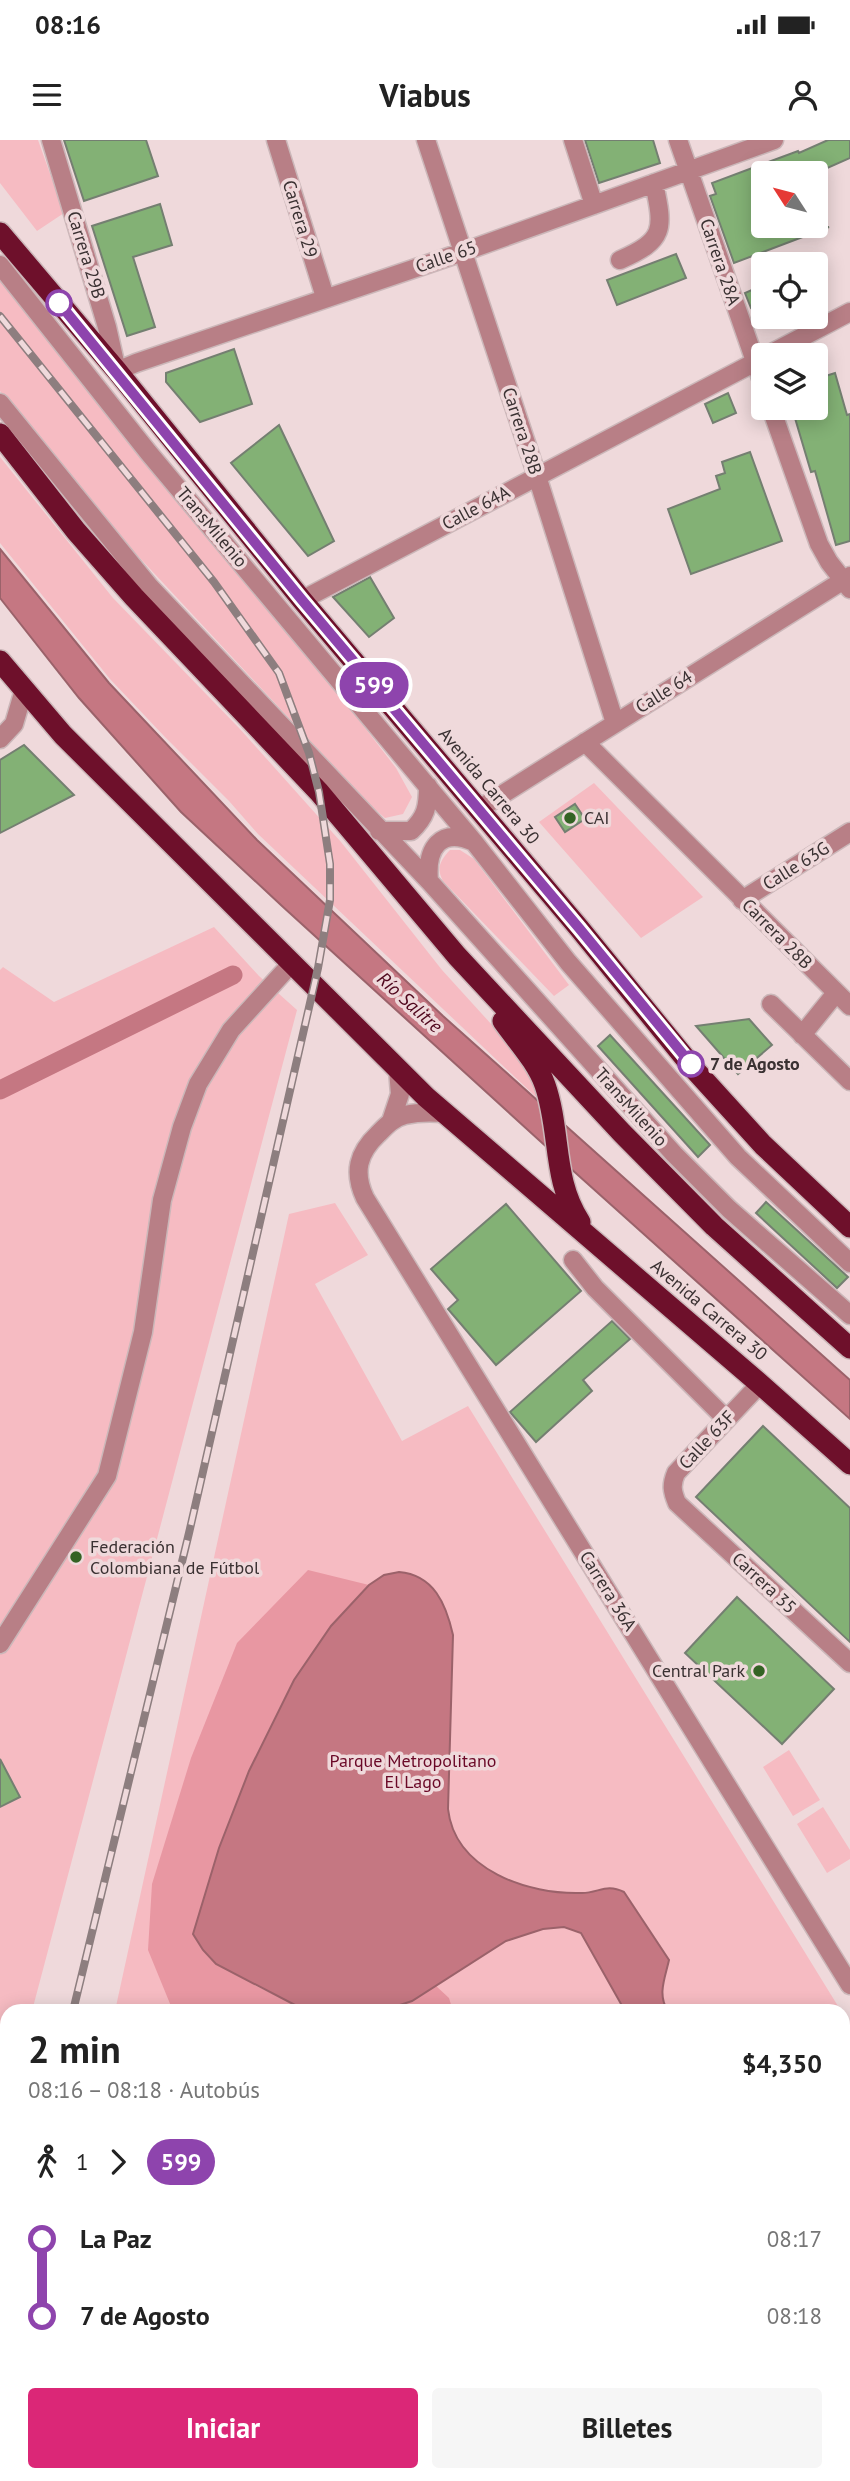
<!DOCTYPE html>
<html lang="es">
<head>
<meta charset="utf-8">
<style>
  :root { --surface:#fff; --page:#f6f6f6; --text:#222; --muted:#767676; --accent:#db2777 }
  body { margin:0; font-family:"PT Sans",sans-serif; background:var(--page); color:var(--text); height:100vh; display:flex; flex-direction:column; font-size:26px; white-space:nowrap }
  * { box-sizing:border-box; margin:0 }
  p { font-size:23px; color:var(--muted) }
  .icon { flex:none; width:38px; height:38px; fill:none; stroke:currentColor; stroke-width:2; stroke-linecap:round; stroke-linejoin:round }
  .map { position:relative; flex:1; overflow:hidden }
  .panel { position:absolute; left:0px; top:1864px; width:850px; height:478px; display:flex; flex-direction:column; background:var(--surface); border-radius:21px 21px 0 0; box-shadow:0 4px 18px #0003 }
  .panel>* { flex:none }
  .badge { padding:0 14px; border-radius:23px; font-size:24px; line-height:46px }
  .needle { width:46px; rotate:306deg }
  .buttons { position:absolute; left:751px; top:21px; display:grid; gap:14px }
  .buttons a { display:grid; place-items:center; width:77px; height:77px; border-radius:7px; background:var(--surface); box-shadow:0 4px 18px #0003; font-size:35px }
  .map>.badge { position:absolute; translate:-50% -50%; box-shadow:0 0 0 4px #fff }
  .legs { display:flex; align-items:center; gap:10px; height:77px; padding:0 28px; font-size:23px }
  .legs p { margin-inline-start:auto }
  .headline { display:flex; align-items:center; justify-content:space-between; height:119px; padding:0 28px }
  h1 { font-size:38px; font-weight:700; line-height:52px }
  .primary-button { display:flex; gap:14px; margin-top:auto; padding:14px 28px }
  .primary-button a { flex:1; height:80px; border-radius:7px; background:var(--accent); color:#fff; font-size:28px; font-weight:700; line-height:80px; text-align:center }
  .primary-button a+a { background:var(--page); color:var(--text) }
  ul { padding:0 28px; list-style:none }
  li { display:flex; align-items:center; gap:24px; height:77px; font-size:26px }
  li i { display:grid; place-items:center; width:10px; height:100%; margin:0 9px; background:currentColor }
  li i::after { content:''; width:18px; height:18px; margin:-9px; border:5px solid; border-radius:50%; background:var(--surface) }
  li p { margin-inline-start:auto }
  li:first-child i { background:linear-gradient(#0000 50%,currentColor 0) }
  li:last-child i { background:linear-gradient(currentColor 50%,#0000 0) }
  .status { display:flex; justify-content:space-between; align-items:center; height:49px; padding:0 35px; background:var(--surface); direction:ltr }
  .status svg { height:19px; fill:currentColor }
  header { display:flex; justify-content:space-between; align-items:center; height:91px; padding:0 28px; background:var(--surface); font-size:32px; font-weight:700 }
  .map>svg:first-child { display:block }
  .green { fill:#f6bbc2 }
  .forest { fill:#e897a2 }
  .water { fill:#c57782; stroke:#9b626a; stroke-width:2 }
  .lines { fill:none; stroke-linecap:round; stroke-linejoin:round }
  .canal { stroke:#c57782; stroke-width:19 }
  .building { fill:#83b175; stroke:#747f71; stroke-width:2 }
  .minor-casing { stroke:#cbb7b9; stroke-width:21 }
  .highway-casing { stroke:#cbb7b9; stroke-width:24 }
  .minor { stroke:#b87f86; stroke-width:18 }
  .highway { stroke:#6e102b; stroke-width:21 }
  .rail-casing { stroke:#8d7e7f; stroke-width:8 }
  .rail { stroke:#efd9db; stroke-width:5; stroke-dasharray:16; stroke-linecap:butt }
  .line-1-casing { stroke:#fff; stroke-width:16 }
  .line-1 { stroke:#8e44ad; stroke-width:10 }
  .stop-1-dot { fill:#fff; stroke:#8e44ad; stroke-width:3.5 }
  .poi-dot { fill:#346324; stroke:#efd9db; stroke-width:2.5 }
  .labels { text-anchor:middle; stroke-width:7; stroke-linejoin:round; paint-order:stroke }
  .street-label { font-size:18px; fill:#3a3132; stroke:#efd9db }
  .poi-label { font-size:18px; fill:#3a3132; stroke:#efd9db; text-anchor:start }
  .stop-label { font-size:18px; font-weight:bold; fill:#3a3132; stroke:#efd9db; text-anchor:start }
  .park-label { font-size:18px; fill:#6a0827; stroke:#efd9db }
  .water-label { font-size:19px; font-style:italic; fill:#50071d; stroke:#efd9db }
</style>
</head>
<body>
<div class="status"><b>08:16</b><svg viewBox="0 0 49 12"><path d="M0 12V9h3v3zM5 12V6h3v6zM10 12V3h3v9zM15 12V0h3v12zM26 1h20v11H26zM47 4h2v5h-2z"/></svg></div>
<header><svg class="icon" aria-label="menu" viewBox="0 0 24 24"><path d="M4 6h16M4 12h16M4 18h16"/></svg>Viabus<svg class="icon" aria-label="person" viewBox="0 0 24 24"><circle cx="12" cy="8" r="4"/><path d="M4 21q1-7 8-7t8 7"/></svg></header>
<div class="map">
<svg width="850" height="2341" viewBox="0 0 850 2341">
  <rect width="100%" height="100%" fill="#efd9db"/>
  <path class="green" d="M 0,0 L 38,0 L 64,73 L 37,91 L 0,43 Z
    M 0,136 L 277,474 L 396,628 L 412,657 L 403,674 L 385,678 L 369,664 L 125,402 L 0,251 Z
    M 0,317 L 113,458 L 239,588 L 341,702 L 442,830 L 512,907 L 526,926 L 536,947 L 536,957 L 258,694 L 229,661 L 164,596 L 110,539 L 0,403 Z
    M 594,643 L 703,757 L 641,798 L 539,682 Z
    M 450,710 L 460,710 L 474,719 L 569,845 L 554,856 L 443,741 C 436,728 440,721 450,710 Z
    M 214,787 L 259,836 L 297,870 L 32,1871 L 7,1871 L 7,1963 L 0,1990 L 0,830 L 3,827 L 54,862 Z
    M 335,1063 L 368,1115 L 315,1144 L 402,1301 L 468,1266 L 841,1871 L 115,1871 L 289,1074 Z
    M 789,1610 L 820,1660 L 793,1676 L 763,1627 Z
    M 823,1667 L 850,1710 L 850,1719 L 827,1733 L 797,1684 Z
    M 844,1874 L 850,1885 L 850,2341 L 7,2341 L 8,2334 L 844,2334 Z"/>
  <path class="forest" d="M 308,1430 L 369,1445 L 331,1486 L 294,1540 L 249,1631 L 219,1708 L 254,1845 L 295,1865 L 312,1871 L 173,1871 L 148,1810 L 152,1744 L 191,1618 L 237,1503 Z
    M 435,1845 L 449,1858 L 453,1871 L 362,1871 C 396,1868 407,1865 435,1845 Z
    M 850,2119 L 850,2202 L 844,2196 L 844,2122 Z
    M 850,2314 L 850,2341 L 784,2341 L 796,2335 L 844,2334 L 844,2315 Z
    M 391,2335 L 494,2335 L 495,2341 L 398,2341 Z"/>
  <path class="water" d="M 0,409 L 109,543 L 257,700 L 443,876 L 850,1240 L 850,1279 L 540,1001 L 282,766 L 181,672 L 79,558 L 0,458 Z
    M 399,1432 C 434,1435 446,1464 453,1495 L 448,1669 C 455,1730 528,1755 582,1753 C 599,1753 606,1743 624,1752 L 669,1820 C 665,1838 657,1855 668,1871 L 625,1871 L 581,1793 L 564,1787 L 543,1789 L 506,1801 L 412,1861 L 391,1868 L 362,1871 L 312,1871 L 295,1865 L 216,1824 L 203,1810 L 193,1794 L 219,1708 L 249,1631 L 294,1540 L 331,1486 L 369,1445 L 384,1435 Z
    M 844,2196 L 850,2202 L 850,2314 L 844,2315 Z
    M 494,2335 L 494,2334 L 796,2335 L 784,2341 L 495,2341 Z"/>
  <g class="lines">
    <path class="canal" d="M 0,950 L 233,835"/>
  </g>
  <path class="building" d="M 64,0 L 146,0 L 158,36 L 84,61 Z
    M 585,0 L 653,0 L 660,23 L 599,43 Z
    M 828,0 L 850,0 L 850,18 L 816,33 L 763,33 L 763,86 L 829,87 L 734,123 L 710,56 L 716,54 L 712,43 L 798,11 L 799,13 Z
    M 160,64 L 172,105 L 133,117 L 155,187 L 127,196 L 92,86 Z
    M 676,114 L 686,138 L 617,165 L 607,140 Z
    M 763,145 L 763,163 L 751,168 L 745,153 Z
    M 234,209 L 252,264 L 200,282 L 166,242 L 166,233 Z
    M 835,233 L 847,275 L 850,274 L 850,401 L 836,405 L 815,331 L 811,332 L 792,268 L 816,268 L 816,239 Z
    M 728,253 L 736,273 L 713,283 L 705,264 Z
    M 279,285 L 334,401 L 308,416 L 231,323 Z
    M 750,312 L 782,401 L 691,434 L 668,369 L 720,349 L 716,336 L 725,333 L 722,322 Z
    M 370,437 L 394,478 L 369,497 L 333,457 Z
    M 24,605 L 74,655 L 0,693 L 0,620 Z
    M 575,664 L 585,679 L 565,692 L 555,677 Z
    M 749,879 L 772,905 L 738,934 L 696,886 Z
    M 610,895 L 710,1005 L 698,1017 L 598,906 Z
    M 766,1062 L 848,1137 L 837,1148 L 756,1073 Z
    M 506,1064 L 581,1151 L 496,1225 L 448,1169 L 458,1160 L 431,1129 Z
    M 612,1181 L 630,1199 L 583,1240 L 592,1251 L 536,1302 L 510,1272 Z
    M 763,1286 L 850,1368 L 850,1502 L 696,1357 Z
    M 737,1457 L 834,1549 L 782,1604 L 685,1513 Z
    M 0,1619 L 20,1657 L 0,1667 Z"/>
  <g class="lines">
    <defs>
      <path id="minor" d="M 51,0 L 107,187 L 117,231 L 136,223 L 463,112 L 774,0
        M 276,0 L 325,157
        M 426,0 L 537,336 L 615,583
        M 573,0 L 594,65
        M 678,0 L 763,244
        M 620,120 C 665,100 664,90 654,43
        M 0,125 L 148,312 L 474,702 L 568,822 L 738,1017 L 850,1123
        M 768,215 L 850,172
        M 0,263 L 149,446 L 429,741 L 674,1014 L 729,1069 L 850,1175
        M 771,268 L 819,404 L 829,422 L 850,449
        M 302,460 L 763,218
        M 0,599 L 14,584 L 24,550
        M 585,602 L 850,866
        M 479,669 L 850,436
        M 379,691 L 411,691 C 426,677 428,667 428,646
        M 429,741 C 426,708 440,687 474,702
        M 742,760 L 850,692
        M 771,864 L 850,941
        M 802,895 L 836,853
        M 443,973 C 431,972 418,972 405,975 C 393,978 386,986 378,994 C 358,1013 353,1032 365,1058 L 850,1845
        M 391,981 L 400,954 L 398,930
        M 573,1120 L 595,1148 L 726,1279
        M 760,1244 L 676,1333 C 671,1345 672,1351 677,1363 L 850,1523
        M 0,1504 L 107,1336 L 143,1192 L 162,1060 L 182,987 L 198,944 L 231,890 L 291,824"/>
      <path id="highway" d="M 0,93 L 117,231 L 302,460 L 579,788 L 694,929 L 763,1005 L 850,1087
        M 0,294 L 76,391 L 134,457 L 319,652 L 457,816 L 622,993 L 714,1086 L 850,1208
        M 0,521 L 63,595 L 426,957 L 760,1244 L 850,1324
        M 503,881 C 517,901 537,922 545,945 C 561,991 552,1040 580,1082"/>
    </defs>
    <use href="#minor" class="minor-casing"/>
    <use href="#highway" class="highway-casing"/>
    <use href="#minor" class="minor"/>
    <use href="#highway" class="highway"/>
    <defs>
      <path id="rail" d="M 0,176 L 214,442 L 279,533 L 309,613 L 319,652 L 330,724 L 330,760 L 318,828 L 189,1393 L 73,1871
        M 0,2169 L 7,2140"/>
    </defs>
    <use href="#rail" class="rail-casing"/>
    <use href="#rail" class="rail"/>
  </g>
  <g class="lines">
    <defs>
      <path id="line-1" d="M 59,163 L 302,460 L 579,788 L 691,924"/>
    </defs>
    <use href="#line-1" class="line-1-casing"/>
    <use href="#line-1" class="line-1"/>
  </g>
  <g class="stop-1-dot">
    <circle cx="59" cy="163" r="12"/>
    <circle cx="691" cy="924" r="12"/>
  </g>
  <g class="poi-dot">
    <circle cx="570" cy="678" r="7"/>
    <circle cx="76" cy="1417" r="7"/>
    <circle cx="759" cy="1531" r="7"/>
  </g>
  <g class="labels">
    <g class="street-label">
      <text transform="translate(300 79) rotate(73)" y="6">Carrera 29</text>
      <text transform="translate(86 115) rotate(73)" y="6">Carrera 29B</text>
      <text transform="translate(446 117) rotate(-19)" y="6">Calle 65</text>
      <text transform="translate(720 122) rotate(71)" y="6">Carrera 28A</text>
      <text transform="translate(522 291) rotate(72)" y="6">Carrera 28B</text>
      <text transform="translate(476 368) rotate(-28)" y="6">Calle 64A</text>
      <text transform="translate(212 387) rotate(50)" y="6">TransMilenio</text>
      <text transform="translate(664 552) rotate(-32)" y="6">Calle 64</text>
      <text transform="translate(489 646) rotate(50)" y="6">Avenida Carrera 30</text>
      <text transform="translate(796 726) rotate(-32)" y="6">Calle 63G</text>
      <text transform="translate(777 794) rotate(45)" y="6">Carrera 28B</text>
      <text transform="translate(631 967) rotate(48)" y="6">TransMilenio</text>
      <text transform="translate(709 1170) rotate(40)" y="6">Avenida Carrera 30</text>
      <text transform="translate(707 1300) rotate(-47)" y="6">Calle 63F</text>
      <text transform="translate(764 1443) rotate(43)" y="6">Carrera 35</text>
      <text transform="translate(608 1451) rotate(58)" y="6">Carrera 36A</text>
    </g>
    <g class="poi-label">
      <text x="584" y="684">CAI</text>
      <text x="90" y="1413">Federación<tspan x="90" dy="21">Colombiana de Fútbol</tspan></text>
      <text x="745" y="1537" text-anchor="end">Central Park</text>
    </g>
    <g class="stop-label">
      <text x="710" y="930">7 de Agosto</text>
    </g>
    <g class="park-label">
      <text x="413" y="1627">Parque Metropolitano<tspan x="413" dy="21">El Lago</tspan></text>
    </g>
    <g class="water-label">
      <text transform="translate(410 862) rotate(42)" y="7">Río Salitre</text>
    </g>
  </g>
</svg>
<div class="buttons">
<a><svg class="needle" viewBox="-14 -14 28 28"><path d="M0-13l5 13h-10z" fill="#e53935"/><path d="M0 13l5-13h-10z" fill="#767676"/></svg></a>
<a><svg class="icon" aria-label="locate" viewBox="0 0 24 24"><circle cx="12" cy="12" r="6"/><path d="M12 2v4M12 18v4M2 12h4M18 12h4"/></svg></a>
<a><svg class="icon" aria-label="layers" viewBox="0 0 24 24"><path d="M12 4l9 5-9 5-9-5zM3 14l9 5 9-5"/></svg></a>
</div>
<b class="badge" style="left:374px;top:545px;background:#8e44ad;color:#fff">599</b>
<section class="panel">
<div class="headline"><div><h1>2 min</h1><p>08:16 – 08:18 · Autobús</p></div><b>$4,350</b></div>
<div class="legs"><svg class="icon" aria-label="walk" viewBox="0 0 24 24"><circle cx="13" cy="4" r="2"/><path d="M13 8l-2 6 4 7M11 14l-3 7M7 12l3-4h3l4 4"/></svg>1<svg class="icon" aria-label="forward" viewBox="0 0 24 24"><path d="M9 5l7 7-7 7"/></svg><b class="badge" style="background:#8e44ad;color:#fff">599</b></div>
<ul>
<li><i style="color:#8e44ad"></i><b>La Paz</b><p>08:17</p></li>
<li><i style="color:#8e44ad"></i><b>7 de Agosto</b><p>08:18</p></li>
</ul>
<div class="primary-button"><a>Iniciar</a><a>Billetes</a></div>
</section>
</div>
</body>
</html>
